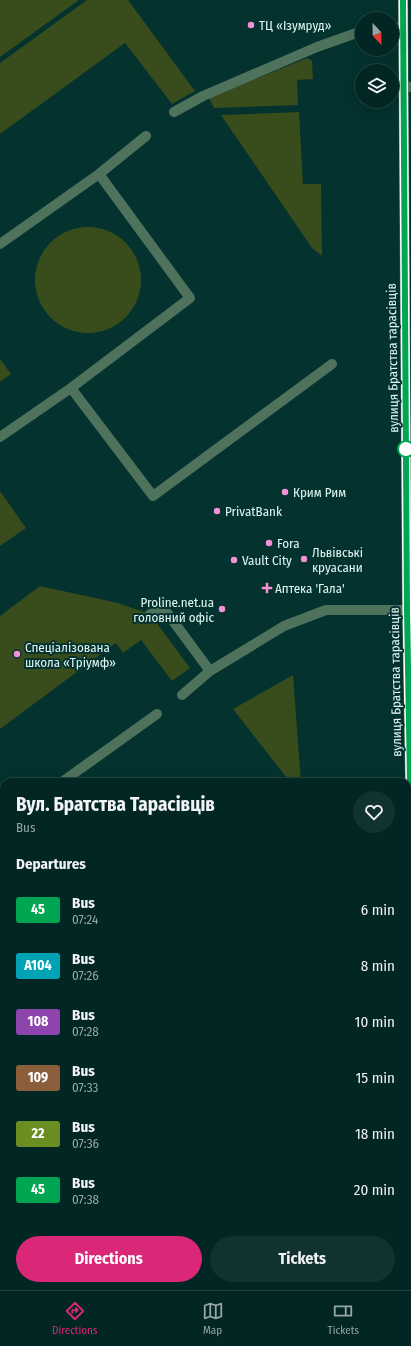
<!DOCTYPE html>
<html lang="en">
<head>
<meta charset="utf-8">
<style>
  :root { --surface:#022623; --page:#103230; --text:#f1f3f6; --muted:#96a5a6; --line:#234341; --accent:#db2777 }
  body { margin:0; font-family:"Fira Sans Condensed",sans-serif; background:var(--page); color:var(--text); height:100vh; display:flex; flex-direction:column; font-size:15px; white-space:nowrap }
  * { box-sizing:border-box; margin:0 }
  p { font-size:13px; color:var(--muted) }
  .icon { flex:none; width:22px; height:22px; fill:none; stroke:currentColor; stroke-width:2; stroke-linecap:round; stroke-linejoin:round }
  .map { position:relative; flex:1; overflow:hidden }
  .drawer { position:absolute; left:0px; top:778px; width:411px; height:512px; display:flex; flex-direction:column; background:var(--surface); border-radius:12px 12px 0 0; box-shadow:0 4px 16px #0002,0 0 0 1px var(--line) }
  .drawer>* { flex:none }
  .badge { padding:0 8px; border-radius:3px; font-size:14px; line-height:26px }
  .needle { width:26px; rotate:158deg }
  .buttons { position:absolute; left:355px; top:12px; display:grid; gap:8px }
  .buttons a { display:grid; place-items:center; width:44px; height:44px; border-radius:50%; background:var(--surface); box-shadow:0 4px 16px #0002,0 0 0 1px var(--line); font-size:20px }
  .map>.badge { position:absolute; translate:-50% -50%; box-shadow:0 0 0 2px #fff }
  h2 { padding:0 16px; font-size:15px; line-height:36px }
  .round { display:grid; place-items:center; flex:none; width:42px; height:42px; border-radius:21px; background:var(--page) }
  .head { display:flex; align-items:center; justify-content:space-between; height:68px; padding:0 16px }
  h1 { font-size:19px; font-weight:700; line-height:30px }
  .button { display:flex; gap:8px; margin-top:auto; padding:8px 16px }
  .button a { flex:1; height:46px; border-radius:24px; background:var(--accent); color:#fff; font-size:16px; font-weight:700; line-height:46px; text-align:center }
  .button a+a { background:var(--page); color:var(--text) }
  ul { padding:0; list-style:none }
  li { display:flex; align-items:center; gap:12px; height:56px; padding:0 16px }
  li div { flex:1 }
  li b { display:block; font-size:15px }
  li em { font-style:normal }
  li .badge { min-width:44px; font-weight:700; text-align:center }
  .menu { display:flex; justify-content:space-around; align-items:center; height:56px; border-top:1px solid var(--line); background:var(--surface); font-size:11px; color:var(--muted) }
  .menu a { display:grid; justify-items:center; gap:2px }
  .menu .current { color:var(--accent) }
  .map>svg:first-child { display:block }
  .green { fill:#384c1c }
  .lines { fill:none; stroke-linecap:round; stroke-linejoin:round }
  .service { stroke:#4f725d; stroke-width:10 }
  .tertiary { stroke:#4f725d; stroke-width:10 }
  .line-casing { stroke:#fff; stroke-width:9 }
  .line { stroke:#00a651; stroke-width:6 }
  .poi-dot { fill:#f391d5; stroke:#03322f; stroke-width:1.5 }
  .stop-dot { fill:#fff; stroke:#00a651; stroke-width:2 }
  .labels { text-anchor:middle; stroke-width:4; stroke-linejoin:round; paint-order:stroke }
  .poi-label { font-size:13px; fill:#e0f6f4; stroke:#03322f; text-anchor:start }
  .street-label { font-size:13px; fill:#e0f6f4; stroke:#03322f }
</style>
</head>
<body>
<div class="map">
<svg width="411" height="1290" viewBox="0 0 411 1290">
  <rect width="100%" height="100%" fill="#03322f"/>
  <path class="green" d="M 0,0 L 79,0 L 0,57 Z
    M 87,0 L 128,0 L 195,91 L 172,104 L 125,43 L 0,134 L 0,63 Z
    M 307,58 L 312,61 L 313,79 L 297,80 L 298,105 L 214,108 L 209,98 Z
    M 299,112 L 303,184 L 321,184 L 322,256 L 312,248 L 221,115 Z
    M35 280a53 53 0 1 1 106 0a53 53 0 1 1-106 0Z
    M 0,359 L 11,374 L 0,382 Z
    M 0,491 L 26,528 L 0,546 Z
    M 40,586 L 118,603 L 150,614 L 190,668 L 172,681 L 141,640 L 123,653 L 116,643 L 0,729 L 0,616 Z
    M 293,675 L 301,782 L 290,782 L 233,709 Z
    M 411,930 L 411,1036 L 407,1036 L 407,942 Z
    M 407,1062 L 411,1062 L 411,1225 L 407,1225 Z
    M 407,1263 L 411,1263 L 411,1290 L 153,1290 L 170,1286 L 407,1286 Z"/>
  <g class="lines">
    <path class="service" d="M 392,28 L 403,27
      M 403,86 L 411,87
      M 174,112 L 203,96 L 317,47 L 362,31
      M 0,244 L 99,174 L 146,136
      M 71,388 L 153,496 L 332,364
      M 0,437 L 71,388 L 190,298 L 99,174
      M 150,614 L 165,610 L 210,671
      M 182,695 L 210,671 L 284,626 L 326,610 L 407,610
      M 62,782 L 157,714
      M 0,879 L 4,876
      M 0,1151 L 4,1148"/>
    <path class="tertiary" d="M 403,0 L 407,610 L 411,836
      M 407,908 L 411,899 L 411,881
      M 407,1048 L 411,1048
      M 407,1239 L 411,1241
      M 66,1290 L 81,1286"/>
  </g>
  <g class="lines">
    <defs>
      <path id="line" d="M 403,0 L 407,610 L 411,836"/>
    </defs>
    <use href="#line" class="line-casing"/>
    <use href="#line" class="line"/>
  </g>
  <g class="poi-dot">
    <circle cx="251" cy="25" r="4"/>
    <circle cx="285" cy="492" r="4"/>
    <circle cx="217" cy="511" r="4"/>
    <circle cx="269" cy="543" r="4"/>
    <circle cx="304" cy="559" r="4"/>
    <circle cx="234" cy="560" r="4"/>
    <path d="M265 582h4v4h4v4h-4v4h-4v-4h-4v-4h4z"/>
    <circle cx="222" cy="609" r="4"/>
    <circle cx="17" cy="654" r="4"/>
  </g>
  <circle class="stop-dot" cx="406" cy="449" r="8"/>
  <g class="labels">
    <g class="poi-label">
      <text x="259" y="30">ТЦ «Ізумруд»</text>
      <text x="293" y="497">Крим Рим</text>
      <text x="225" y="516">PrivatBank</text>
      <text x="277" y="548">Fora</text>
      <text x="312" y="557">Львівські<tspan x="312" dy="15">круасани</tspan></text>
      <text x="242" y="565">Vault City</text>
      <text x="275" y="593">Аптека 'Гала'</text>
      <text x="214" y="607" text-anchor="end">Proline.net.ua<tspan x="214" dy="15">головний офіс</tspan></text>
      <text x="25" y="652">Спеціалізована<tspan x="25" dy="15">школа «Тріумф»</tspan></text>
    </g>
    <g class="street-label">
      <text transform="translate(392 358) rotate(-91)" y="5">вулиця Братства тарасівців</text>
      <text transform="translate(395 682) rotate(-91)" y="5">вулиця Братства тарасівців</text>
    </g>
  </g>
</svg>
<div class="buttons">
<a><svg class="needle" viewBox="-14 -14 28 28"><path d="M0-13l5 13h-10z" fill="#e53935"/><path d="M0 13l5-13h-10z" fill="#96a5a6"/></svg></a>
<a><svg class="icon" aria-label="layers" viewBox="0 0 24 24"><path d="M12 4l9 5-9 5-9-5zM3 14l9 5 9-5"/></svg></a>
</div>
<section class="drawer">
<div class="head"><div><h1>Вул. Братства Тарасівців</h1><p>Bus</p></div><a class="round"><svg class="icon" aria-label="heart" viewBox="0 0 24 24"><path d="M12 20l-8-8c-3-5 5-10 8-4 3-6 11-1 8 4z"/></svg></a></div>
<h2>Departures</h2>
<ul>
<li><span class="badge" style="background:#00a651;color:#fff">45</span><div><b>Bus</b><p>07:24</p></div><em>6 min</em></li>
<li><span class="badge" style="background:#00a3b4;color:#fff">А104</span><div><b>Bus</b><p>07:26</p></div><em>8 min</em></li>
<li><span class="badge" style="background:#8e44ad;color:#fff">108</span><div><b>Bus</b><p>07:28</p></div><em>10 min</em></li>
<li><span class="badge" style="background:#8b5e3c;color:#fff">109</span><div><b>Bus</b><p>07:33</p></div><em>15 min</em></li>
<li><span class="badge" style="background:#6b8e23;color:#fff">22</span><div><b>Bus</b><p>07:36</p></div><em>18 min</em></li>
<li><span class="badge" style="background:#00a651;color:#fff">45</span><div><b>Bus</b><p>07:38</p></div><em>20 min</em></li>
</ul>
<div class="button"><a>Directions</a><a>Tickets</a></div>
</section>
</div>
<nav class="menu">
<a class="current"><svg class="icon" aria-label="directions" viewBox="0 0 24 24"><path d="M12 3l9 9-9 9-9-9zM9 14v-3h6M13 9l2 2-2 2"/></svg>Directions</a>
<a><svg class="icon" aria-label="map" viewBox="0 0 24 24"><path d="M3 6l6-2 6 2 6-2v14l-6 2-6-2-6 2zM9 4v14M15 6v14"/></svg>Map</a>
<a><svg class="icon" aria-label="tickets" viewBox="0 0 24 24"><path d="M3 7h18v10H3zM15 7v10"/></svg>Tickets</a>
</nav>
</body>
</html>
